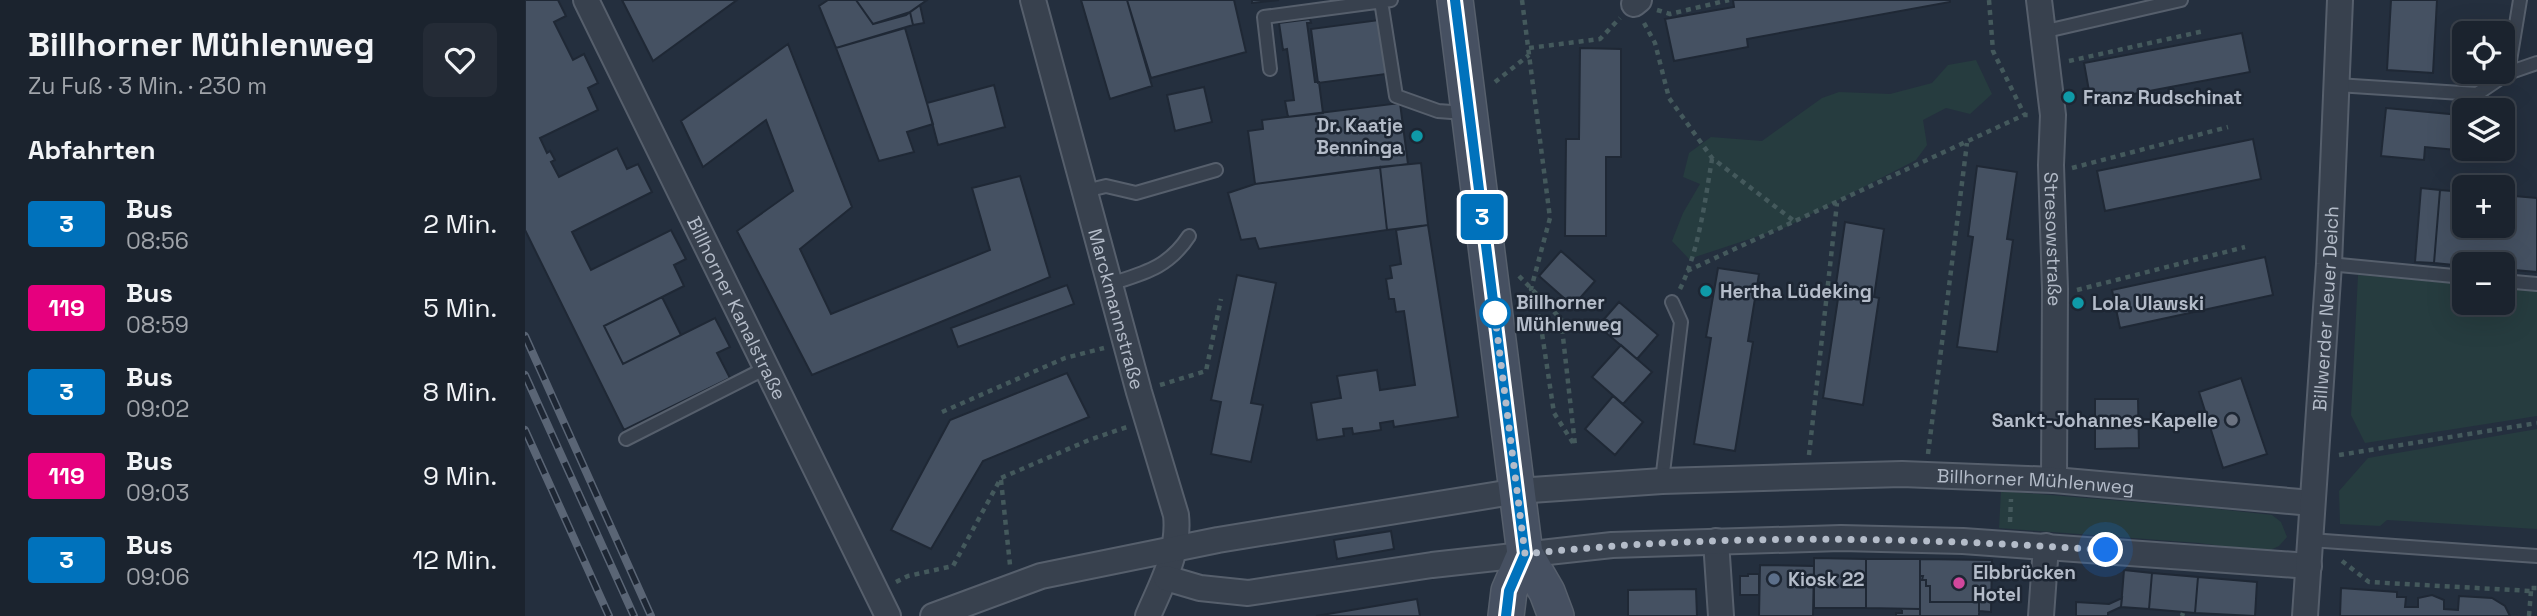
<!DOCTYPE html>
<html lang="de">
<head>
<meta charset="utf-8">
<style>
  :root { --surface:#1b232e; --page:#242b36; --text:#f1f3f6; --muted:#a0a4aa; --line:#39404a }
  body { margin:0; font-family:"Space Grotesk",sans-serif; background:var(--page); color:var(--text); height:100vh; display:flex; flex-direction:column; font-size:26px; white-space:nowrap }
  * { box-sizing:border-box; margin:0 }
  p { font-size:23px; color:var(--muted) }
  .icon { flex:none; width:38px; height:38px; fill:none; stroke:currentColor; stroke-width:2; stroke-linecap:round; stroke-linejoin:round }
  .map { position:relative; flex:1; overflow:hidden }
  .sheet { display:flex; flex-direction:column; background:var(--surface); width:525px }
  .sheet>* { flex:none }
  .badge { padding:0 14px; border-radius:5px; font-size:24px; line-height:46px }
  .buttons { position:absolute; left:1927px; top:21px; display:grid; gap:14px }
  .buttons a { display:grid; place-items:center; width:63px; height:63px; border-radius:10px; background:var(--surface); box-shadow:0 7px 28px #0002,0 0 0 2px var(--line); font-size:35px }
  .you { position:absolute; width:35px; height:35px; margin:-18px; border:5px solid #fff; border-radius:50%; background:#1a73e8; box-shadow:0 0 0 10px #1a73e833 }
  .map>.badge { position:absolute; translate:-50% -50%; box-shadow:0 0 0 4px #fff }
  h2 { padding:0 28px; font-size:26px; line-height:63px }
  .round { display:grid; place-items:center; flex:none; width:74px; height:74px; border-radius:10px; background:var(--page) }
  .head { display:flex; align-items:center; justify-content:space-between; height:119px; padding:0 28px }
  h1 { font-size:33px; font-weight:600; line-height:52px }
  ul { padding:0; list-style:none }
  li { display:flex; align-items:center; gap:21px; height:84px; padding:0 28px }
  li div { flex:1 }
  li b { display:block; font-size:26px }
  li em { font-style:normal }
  li .badge { min-width:77px; font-weight:700; text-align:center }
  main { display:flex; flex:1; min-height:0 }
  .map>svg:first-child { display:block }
  .green { fill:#263c3f }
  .building { fill:#455162; stroke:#1f2835; stroke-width:2 }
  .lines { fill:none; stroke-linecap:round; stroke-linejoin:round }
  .lane-casing { stroke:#565f6c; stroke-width:16 }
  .street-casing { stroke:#565f6c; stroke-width:28 }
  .secondary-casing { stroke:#565f6c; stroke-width:38 }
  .path { stroke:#44595c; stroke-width:4.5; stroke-dasharray:5 5; stroke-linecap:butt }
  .lane { stroke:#38414e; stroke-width:12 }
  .street { stroke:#38414e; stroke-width:24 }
  .secondary { stroke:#465061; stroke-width:35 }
  .rail-casing { stroke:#5a6575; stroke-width:8 }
  .rail { stroke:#1d2633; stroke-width:5; stroke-dasharray:16; stroke-linecap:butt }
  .line-casing { stroke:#fff; stroke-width:16 }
  .line { stroke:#0072bc; stroke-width:10 }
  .walk { stroke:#b4bcc9; stroke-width:7; stroke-dasharray:0 12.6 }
  .culture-dot { fill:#0f9aa8; stroke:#1d2633; stroke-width:2.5 }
  .stop-dot { fill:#fff; stroke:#0072bc; stroke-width:3.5 }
  .worship-dot { fill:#6b7280; stroke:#1d2633; stroke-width:2.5 }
  .service-dot { fill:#5c6f8a; stroke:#1d2633; stroke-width:2.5 }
  .hotel-dot { fill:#d1479c; stroke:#1d2633; stroke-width:2.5 }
  .labels { text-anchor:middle; stroke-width:5; stroke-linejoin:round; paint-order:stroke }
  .poi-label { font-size:19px; font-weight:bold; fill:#b4bcc9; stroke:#1d2633; text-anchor:start }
  .street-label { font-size:19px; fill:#b4bcc9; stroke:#1d2633 }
  .stop-label { font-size:19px; font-weight:bold; fill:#b4bcc9; stroke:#1d2633; text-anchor:start }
</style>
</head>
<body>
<main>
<section class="sheet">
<div class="head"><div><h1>Billhorner Mühlenweg</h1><p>Zu Fuß · 3 Min. · 230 m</p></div><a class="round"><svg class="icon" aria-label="heart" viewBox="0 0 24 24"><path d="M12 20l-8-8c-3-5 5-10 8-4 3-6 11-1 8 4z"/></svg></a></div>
<h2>Abfahrten</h2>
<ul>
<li><span class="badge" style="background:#0072bc;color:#fff">3</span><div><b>Bus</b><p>08:56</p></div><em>2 Min.</em></li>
<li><span class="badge" style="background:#e6007e;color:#fff">119</span><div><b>Bus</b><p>08:59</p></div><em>5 Min.</em></li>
<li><span class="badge" style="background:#0072bc;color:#fff">3</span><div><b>Bus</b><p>09:02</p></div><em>8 Min.</em></li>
<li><span class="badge" style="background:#e6007e;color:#fff">119</span><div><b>Bus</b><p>09:03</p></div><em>9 Min.</em></li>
<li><span class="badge" style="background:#0072bc;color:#fff">3</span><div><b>Bus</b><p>09:06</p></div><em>12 Min.</em></li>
</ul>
</section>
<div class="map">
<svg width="2012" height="616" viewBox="0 0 2012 616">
  <rect width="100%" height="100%" fill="#242f3e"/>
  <path class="green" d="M 1451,60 L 1467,94 L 1445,114 L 1421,108 L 1398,120 L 1402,145 L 1391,160 L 1261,227 L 1164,259 L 1147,241 L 1158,213 L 1175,184 L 1158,177 L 1164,153 L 1186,137 L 1237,141 L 1297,98 L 1314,92 L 1365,94 L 1407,83 L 1423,65 Z
    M 1833,275 L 1939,284 L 1939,303 L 1978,303 L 1978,287 L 2012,290 L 2012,416 L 1840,443 L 1826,415 Z
    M 2012,429 L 2012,529 L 1862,520 L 1855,526 L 1815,524 L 1814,491 L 1843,458 Z
    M 1476,491 L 1684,508 L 1747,515 L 1756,522 L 1762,537 L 1754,546 L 1741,552 L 1674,543 L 1474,528 Z"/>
  <path class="building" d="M 0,0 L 33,0 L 41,16 L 29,22 L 48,60 L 59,54 L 73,83 L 63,88 L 73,110 L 15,138 L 22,153 L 25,151 L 30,160 L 26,162 L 34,177 L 92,148 L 102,169 L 113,164 L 127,192 L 47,232 L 66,270 L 146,230 L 161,259 L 149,265 L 159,286 L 79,326 L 98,364 L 190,318 L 205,347 L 192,353 L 205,378 L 99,430 L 0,230 Z
    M 97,0 L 212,0 L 128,61 Z
    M 303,0 L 331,0 L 348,24 L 385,12 L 388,25 L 311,48 L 294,6 Z
    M 331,0 L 402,0 L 381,15 L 348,24 Z
    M 556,0 L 602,0 L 627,86 L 585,99 Z
    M 602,0 L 709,0 L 721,52 L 626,78 Z
    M 727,0 L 754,0 L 727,3 Z
    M 1208,0 L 1425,0 L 1425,2 L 1222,39 L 1223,47 L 1149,61 L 1140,19 L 1209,7 Z
    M 1866,0 L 1912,0 L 1908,73 L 1862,70 Z
    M 395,5 L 399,23 L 388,25 L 385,12 Z
    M 785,19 L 786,23 L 782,23 L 790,82 L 794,82 L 798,113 L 763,117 L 760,101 L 769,100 L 762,49 L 758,50 L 754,23 Z
    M 854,20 L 861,74 L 793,83 L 786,29 Z
    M 380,28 L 408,124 L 382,132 L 389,152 L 354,161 L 311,48 Z
    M 1717,33 L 1725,72 L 1566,102 L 1559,63 Z
    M 263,44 L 327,207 L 275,249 L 306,314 L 465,250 L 447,188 L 495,176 L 525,277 L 287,375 L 212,231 L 268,191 L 241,120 L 178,167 L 156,121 Z
    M 1055,48 L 1096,49 L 1096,157 L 1081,157 L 1081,236 L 1040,236 L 1041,139 L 1054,139 Z
    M 469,85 L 480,127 L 413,145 L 402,103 Z
    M 679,87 L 687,122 L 650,131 L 642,95 Z
    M 875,103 L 883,164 L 730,184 L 723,131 L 738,129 L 737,120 Z
    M 1861,108 L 1935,115 L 1932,150 L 1900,147 L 1899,160 L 1856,156 Z
    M 1728,139 L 1736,179 L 1580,211 L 1572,171 Z
    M 896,163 L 903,225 L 862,230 L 855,167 Z
    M 1452,166 L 1492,172 L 1482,239 L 1488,240 L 1472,352 L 1432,347 L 1448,237 L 1443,236 Z
    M 855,167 L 862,230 L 734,249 L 730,238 L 716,240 L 703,193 L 730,184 Z
    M 1896,188 L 1915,190 L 1909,263 L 1890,262 Z
    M 1915,190 L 1939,192 L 1939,226 L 1978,226 L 1978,195 L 2012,198 L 2012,272 L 1978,269 L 1978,264 L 1939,266 L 1909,263 Z
    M 1320,222 L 1359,229 L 1349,297 L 1354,298 L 1338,405 L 1298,398 L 1314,292 L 1310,291 Z
    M 903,225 L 933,417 L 869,427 L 868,421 L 855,423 L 856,430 L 828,434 L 827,428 L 818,429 L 819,436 L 792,440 L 786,403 L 816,398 L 812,376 L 852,370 L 855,390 L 890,385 L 879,311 L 871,312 L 869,299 L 864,299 L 861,279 L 867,278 L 865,266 L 876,264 L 871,230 Z
    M 1036,251 L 1070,281 L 1048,306 L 1014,276 Z
    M 1740,257 L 1748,295 L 1595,328 L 1587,290 Z
    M 1193,268 L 1234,274 L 1223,341 L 1228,342 L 1210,451 L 1169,444 L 1186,338 L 1181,337 Z
    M 712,275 L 751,283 L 726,403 L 738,405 L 726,462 L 686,454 L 696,402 L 686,400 Z
    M 542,285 L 549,304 L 433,347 L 426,328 Z
    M 137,297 L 156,335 L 98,364 L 79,326 Z
    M 1094,302 L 1133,335 L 1112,359 L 1073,326 Z
    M 1096,345 L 1127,372 L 1098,404 L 1067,377 Z
    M 542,373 L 564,417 L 458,461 L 406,549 L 366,530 L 425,420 Z
    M 1716,378 L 1742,454 L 1698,468 L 1674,392 Z
    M 1088,396 L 1118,422 L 1090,455 L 1060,429 Z
    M 1570,399 L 1613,399 L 1614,448 L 1570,449 Z
    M 866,531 L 869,549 L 812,559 L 809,540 Z
    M 1289,558 L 1341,559 L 1341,608 L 1289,608 Z
    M 1341,559 L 1395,559 L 1395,609 L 1341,608 Z
    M 1395,559 L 1467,560 L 1466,612 L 1454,611 L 1454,602 L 1405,602 L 1405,586 L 1401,586 L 1401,580 L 1397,580 L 1398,576 L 1395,576 Z
    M 1235,565 L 1289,566 L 1288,616 L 1234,616 Z
    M 1599,570 L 1627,573 L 1624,609 L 1596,607 Z
    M 1627,573 L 1673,577 L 1670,613 L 1624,609 Z
    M 1223,574 L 1234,574 L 1234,595 L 1215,595 L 1215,576 L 1223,576 Z
    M 1395,576 L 1398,576 L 1397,580 L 1401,580 L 1401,586 L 1405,586 L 1405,602 L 1454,602 L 1454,616 L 1395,616 Z
    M 1673,577 L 1732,582 L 1730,616 L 1670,613 Z
    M 1816,588 L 1872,592 L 1872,597 L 1881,597 L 1880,607 L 1893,607 L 1893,598 L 1907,595 L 1919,600 L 1919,609 L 1933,610 L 1934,596 L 1967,598 L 1980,606 L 1985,616 L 1815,616 Z
    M 1171,589 L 1172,616 L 1103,616 L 1103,590 Z
    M 1597,598 L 1596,607 L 1583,613 L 1583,616 L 1551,616 L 1551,602 L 1584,604 Z
    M 892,599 L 895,616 L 791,616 Z
    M 1377,609 L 1395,609 L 1395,616 L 1371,616 L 1371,613 L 1377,613 Z"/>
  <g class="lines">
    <defs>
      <path id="lane" d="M 856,1 L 871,96 L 913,111 L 940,113
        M 1517,32 L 1656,0
        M 745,69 L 739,17 L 866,0
        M 1983,73 L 1995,0
        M 1812,85 L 1952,94 L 1983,73 L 2012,63
        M 560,191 L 581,186 L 611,193 L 691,170
        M 1804,264 L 1939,277
        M 1978,281 L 2012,284
        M 585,284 C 619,273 643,268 664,236
        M 101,439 L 241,368
        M 1137,481 L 1156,322 L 1147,302
        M 1785,540 L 2012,556"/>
      <g id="street">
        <path id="s1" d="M 61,0 L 363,616"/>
        <path id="s2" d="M 508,0 L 614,392 L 651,515 C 655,552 637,583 623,616"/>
        <path id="s3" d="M 1514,0 L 1528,115 L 1526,165 L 1530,289 L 1529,480"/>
        <path d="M 1109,4 L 1114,0"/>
        <path d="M 1191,541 L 1196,616"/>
        <path d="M 641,578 L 675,588 L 723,593 L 907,565 L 1087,545 L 1316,538 L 1438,541 L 1784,566"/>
        <path id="s4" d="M 408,616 L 516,576 L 693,540 L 993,491 L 1137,481 L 1377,474 L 1529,480 L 1787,503"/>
        <path d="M 1516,616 L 1521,546"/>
        <path id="s5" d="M 1780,616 L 1804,264 L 1815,0"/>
      </g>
      <path id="secondary" d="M 930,0 L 1000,554 L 1022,592 L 1031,616
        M 981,616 L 984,591 L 1000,554"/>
    </defs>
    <use href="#lane" class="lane-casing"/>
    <use href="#street" class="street-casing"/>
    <use href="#secondary" class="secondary-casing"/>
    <path class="path" d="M 997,0 L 1025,218 L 1006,289 L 1015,320 L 1029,413 L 1050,446
      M 1464,0 L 1468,51 L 1499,114
      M 1132,10 L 1145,14 L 1204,0
      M 1119,23 L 1130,43 L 1144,98 L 1187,158 L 1269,221
      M 1004,48 L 1075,39 L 1095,18
      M 1544,61 L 1679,31
      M 970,82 L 1004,55
      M 1547,168 L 1703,127
      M 1162,271 L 1499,115 L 1505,115
      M 994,276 L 1036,319 L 1050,445
      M 1155,289 C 1174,250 1180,201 1187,159
      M 1552,290 L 1720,247
      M 635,385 L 681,371 L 696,299
      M 417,412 L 540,358 L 579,348
      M 1403,454 L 1442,143
      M 1284,455 L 1312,203
      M 1814,455 L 2012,423
      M 476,480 L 485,565
      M 1485,522 L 1486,499
      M 1817,561 L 1844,582 L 2006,591 L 2006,588 L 2012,588
      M 371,582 L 383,576 L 428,566 L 476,478 L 564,440 L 602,427
      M 1657,616 L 1658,613
      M 2004,616 L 2006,591"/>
    <use href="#lane" class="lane"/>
    <use href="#street" class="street"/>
    <use href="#secondary" class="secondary"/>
    <defs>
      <path id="rail" d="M 0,336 L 126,616
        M 0,375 L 109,616
        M 0,430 L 84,616"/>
    </defs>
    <use href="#rail" class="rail-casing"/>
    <use href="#rail" class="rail"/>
  </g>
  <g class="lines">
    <defs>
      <path id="line" d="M 930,0 L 1000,554 L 984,591 L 981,616"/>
    </defs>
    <use href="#line" class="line-casing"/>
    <use href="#line" class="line"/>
    <path class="walk" d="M 970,313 L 969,308 L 1000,554 C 1194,533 1387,537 1581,550"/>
  </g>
  <g class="culture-dot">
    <circle cx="1544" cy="97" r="7"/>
    <circle cx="892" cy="136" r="7"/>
    <circle cx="1181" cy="291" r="7"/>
    <circle cx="1553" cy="303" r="7"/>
  </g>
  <circle class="stop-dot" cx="970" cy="313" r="14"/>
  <circle class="worship-dot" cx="1707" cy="420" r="7"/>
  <circle class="service-dot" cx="1249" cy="579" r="7"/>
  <circle class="hotel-dot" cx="1434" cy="583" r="7"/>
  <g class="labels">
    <g class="poi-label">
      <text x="1558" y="104">Franz Rudschinat</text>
      <text x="878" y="132" text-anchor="end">Dr. Kaatje<tspan x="878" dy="22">Benninga</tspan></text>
      <text x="1195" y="298">Hertha Lüdeking</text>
      <text x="1567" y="310">Lola Ulawski</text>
      <text x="1693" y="427" text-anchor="end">Sankt-Johannes-Kapelle</text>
      <text x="1448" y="579">Elbbrücken<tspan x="1448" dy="22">Hotel</tspan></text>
      <text x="1263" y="586">Kiosk 22</text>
    </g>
    <g class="street-label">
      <text dy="7" stroke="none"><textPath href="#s3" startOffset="240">Stresowstraße</textPath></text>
      <text dy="7" stroke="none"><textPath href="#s1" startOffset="343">Billhorner Kanalstraße</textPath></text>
      <text dy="7" stroke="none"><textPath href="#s5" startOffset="308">Billwerder Neuer Deich</textPath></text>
      <text dy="7" stroke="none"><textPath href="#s2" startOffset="320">Marckmannstraße</textPath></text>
      <text dy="7" stroke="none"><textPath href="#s4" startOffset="1118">Billhorner Mühlenweg</textPath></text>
    </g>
    <g class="stop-label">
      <text x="991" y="309">Billhorner<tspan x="991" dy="22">Mühlenweg</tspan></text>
    </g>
  </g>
</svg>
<div class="buttons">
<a><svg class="icon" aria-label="locate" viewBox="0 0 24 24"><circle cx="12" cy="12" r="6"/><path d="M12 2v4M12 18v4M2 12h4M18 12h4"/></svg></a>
<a><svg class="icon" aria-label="layers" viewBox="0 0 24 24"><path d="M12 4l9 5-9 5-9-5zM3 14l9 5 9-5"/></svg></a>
<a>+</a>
<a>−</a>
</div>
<div class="you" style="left:1581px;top:550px"></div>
<b class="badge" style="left:957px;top:217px;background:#0072bc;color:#fff">3</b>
</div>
</main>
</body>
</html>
